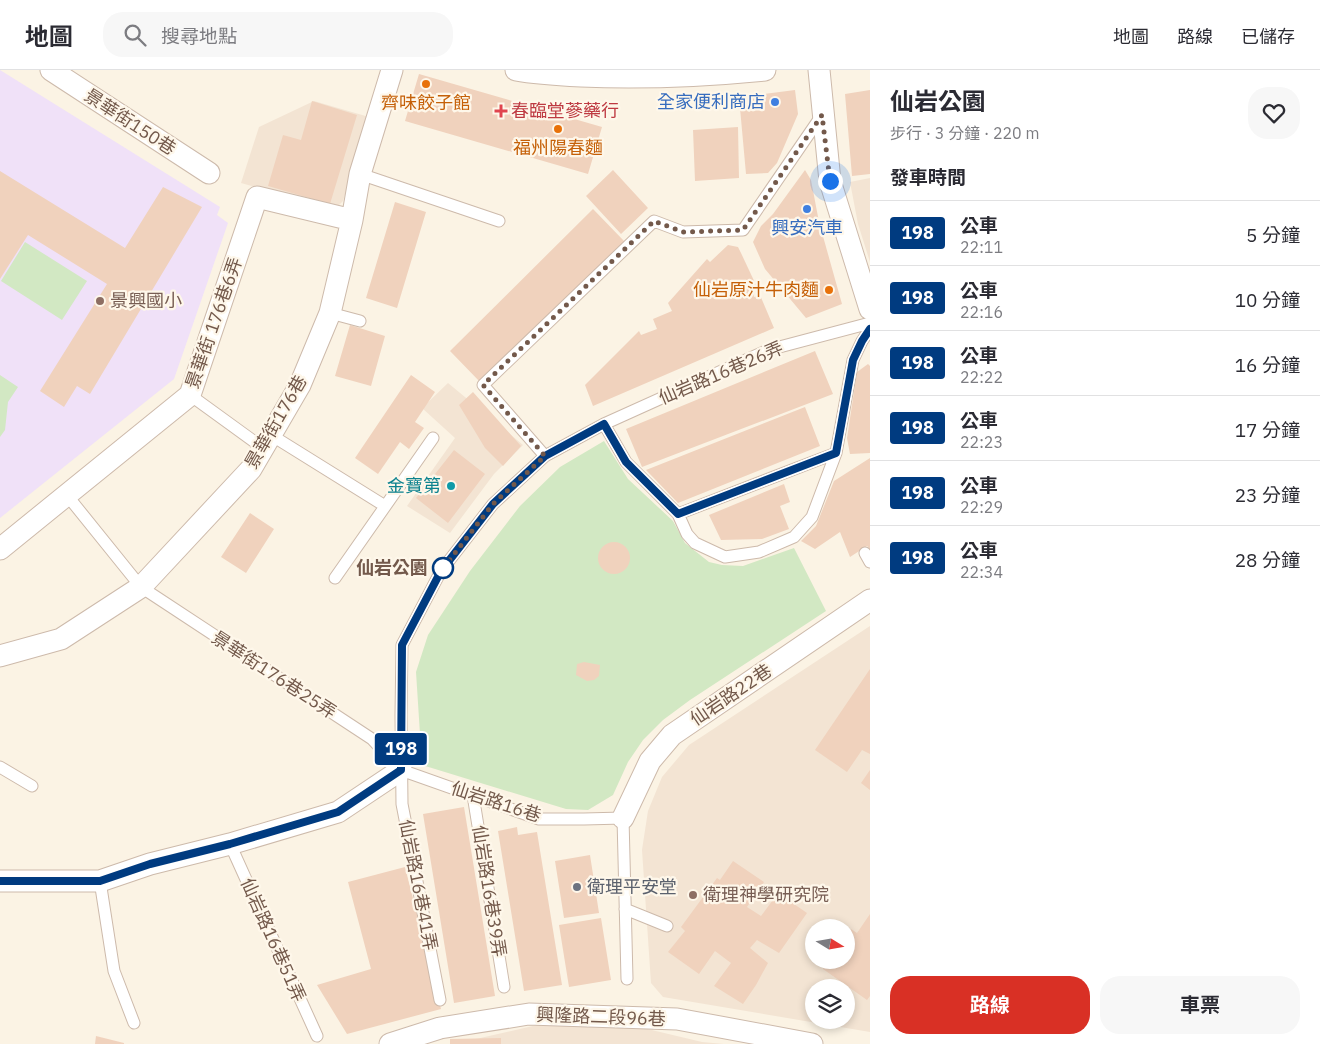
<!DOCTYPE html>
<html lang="zh-TW">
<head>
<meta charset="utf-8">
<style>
  :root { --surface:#fff; --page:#f7f7f7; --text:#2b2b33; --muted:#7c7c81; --line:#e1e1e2; --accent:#d93025 }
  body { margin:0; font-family:"IBM Plex Sans","Noto Sans TC",sans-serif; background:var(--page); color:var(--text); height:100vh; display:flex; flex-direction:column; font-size:19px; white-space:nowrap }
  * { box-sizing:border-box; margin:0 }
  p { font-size:16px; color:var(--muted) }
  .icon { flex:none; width:28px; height:28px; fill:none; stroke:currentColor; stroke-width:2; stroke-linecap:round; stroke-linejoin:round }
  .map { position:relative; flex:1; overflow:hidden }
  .details { display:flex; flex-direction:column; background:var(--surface); width:450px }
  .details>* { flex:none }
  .badge { padding:0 10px; border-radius:4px; font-size:18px; line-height:32px }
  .needle { width:32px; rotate:101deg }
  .buttons { position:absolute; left:805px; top:849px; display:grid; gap:10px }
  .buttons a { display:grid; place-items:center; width:50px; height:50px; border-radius:50%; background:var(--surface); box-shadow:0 2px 8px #0003; font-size:25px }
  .you { position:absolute; width:25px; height:25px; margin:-12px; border:4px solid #fff; border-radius:50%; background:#1a73e8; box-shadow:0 0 0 8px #1a73e833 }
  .map>.badge { position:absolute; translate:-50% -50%; box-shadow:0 0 0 2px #fff }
  h2 { padding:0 20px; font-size:19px; line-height:45px }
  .round { display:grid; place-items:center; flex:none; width:52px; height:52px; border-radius:20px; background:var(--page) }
  .headline { display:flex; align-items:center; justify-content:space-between; height:85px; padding:0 20px }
  h1 { font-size:24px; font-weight:700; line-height:38px }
  .action { display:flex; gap:10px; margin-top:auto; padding:10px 20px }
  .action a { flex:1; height:58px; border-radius:20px; background:var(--accent); color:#fff; font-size:20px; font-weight:700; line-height:58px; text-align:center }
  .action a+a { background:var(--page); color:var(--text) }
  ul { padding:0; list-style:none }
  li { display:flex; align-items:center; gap:15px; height:65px; padding:0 20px; border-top:1px solid var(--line) }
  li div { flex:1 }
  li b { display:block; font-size:19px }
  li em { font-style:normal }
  li .badge { min-width:55px; font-weight:700; text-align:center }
  header { display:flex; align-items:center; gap:30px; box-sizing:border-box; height:70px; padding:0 25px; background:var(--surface); border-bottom:1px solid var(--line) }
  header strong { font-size:24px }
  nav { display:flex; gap:28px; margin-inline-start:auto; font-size:18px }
  .search { width:350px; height:45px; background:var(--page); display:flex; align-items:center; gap:12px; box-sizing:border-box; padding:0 18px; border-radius:20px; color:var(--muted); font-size:19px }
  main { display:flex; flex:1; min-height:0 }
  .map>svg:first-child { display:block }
  .residential { fill:#f3e4d3; fill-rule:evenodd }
  .education { fill:#f0e1f8 }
  .green { fill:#d2e8c3 }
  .building { fill:#f0d2bd }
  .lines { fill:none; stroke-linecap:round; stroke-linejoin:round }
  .lane-casing { stroke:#cdbaab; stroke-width:13 }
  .street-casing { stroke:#cdbaab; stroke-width:23 }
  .lane { stroke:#fff; stroke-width:11 }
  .street { stroke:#fff; stroke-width:21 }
  .line-casing { stroke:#fff; stroke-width:11 }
  .line { stroke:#003b80; stroke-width:8 }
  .walk { stroke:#73594b; stroke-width:5; stroke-dasharray:0 9 }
  .food-dot { fill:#e8710a; stroke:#fef7ea; stroke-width:2 }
  .shop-dot { fill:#3f7fe0; stroke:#fef7ea; stroke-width:2 }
  .health-dot { fill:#e0444e; stroke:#fef7ea; stroke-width:2 }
  .education-dot { fill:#8d6e63; stroke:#fef7ea; stroke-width:2 }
  .culture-dot { fill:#0f9aa8; stroke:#fef7ea; stroke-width:2 }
  .stop-dot { fill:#fff; stroke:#003b80; stroke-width:2.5 }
  .worship-dot { fill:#6b7280; stroke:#fef7ea; stroke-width:2 }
  .labels { text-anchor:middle; stroke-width:4.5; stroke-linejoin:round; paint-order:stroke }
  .shop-label { font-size:18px; fill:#366cbe; stroke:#fef7ea; text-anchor:end }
  .food-label { font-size:18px; fill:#c56008; stroke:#fef7ea }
  .health-label { font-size:18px; fill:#be3a42; stroke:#fef7ea; text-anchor:start }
  .street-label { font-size:18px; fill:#73594b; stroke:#fef7ea }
  .education-label { font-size:18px; fill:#785e54; stroke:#fef7ea; text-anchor:start }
  .culture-label { font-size:18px; fill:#0d838f; stroke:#fef7ea; text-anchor:end }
  .stop-label { font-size:18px; font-weight:bold; fill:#73594b; stroke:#fef7ea; text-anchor:end }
  .worship-label { font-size:18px; fill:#5b616d; stroke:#fef7ea; text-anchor:start }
</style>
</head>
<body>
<header>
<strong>地圖</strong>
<div class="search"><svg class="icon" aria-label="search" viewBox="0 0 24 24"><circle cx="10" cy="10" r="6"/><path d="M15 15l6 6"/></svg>搜尋地點</div>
<nav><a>地圖</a><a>路線</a><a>已儲存</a></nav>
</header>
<main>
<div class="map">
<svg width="870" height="974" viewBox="0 0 870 974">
  <rect width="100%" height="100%" fill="#fbf3e4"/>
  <path class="residential" d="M 314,31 L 369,47 L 343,131 L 334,140 L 241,113 L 259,57 Z
    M 870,108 L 870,192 L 858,154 L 850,112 Z
    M 448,313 L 523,375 L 494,404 L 450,463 L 407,436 L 455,368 L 422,338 Z
    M 870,556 L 870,962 L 663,927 L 651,913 L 642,780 L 648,741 L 662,707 L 689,675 ZM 814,858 L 846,858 L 846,890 L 814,890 ZM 814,918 L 846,918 L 846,950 L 814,950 Z
    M 550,952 L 635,956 L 702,972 L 724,974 L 454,974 Z"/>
  <path class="education" d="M 0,0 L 220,137 L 217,145 L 228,153 L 174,309 L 0,448 Z"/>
  <path class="green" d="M 25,172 L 87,211 L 62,250 L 1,211 Z
    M 0,305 L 18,317 L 8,332 L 5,360 L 0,367 Z
    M 604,371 L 628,409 L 673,451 L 685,473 L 709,492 L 722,495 L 743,496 L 794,478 L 826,541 L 690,630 L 663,650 L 643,670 L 628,692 L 613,725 L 588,740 L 566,739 L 422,695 L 416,602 L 428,565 L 470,501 L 520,436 L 560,397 Z"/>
  <path class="building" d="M 419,4 L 602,57 L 588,104 L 405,51 Z
    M 795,20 L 798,44 L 777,93 L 768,103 L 746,104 L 739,27 Z
    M 870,20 L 870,104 L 852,106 L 845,24 Z
    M 312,31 L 357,45 L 330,134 L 268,116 L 283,65 L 301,70 Z
    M 738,57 L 739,108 L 695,111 L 693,60 Z
    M 613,100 L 648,138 L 621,164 L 586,126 Z
    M 805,100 L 811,110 L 819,152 L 842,234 L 806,248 L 765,199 L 753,172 L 761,156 L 773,144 Z
    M 0,101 L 125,178 L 163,117 L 202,137 L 90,324 L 77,316 L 64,337 L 40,321 L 107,214 L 28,165 L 0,209 Z
    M 395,132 L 426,142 L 397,238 L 366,228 Z
    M 593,139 L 625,172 L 482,314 L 450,281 Z
    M 728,175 L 738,177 L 741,183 L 756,215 L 752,218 L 754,227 L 760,225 L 774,258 L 593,336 L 585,315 L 639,261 L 641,265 L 657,259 L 653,249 L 672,241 L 668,233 L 707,189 L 710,192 Z
    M 350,255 L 385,266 L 371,316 L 335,306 Z
    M 815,281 L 833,324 L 642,397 L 626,359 Z
    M 868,294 L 870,296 L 870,383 L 850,384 L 847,368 L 857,302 Z
    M 411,305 L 435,322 L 415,352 L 424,358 L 409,379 L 400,372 L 378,404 L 355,388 Z
    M 473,322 L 521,376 L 503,396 L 485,378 L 459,335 Z
    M 805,337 L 820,376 L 678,433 L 646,400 Z
    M 454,380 L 485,404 L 448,453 L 416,428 Z
    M 870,388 L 870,479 L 867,476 L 850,487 L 840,462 L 815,479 L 801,471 L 816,456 L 834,411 Z
    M 784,414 L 790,432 L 780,436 L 789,459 L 762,469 L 721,470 L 709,445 Z
    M 250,443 L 274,459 L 246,503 L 221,487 Z
    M598 488a16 16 0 1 1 32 0a16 16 0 1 1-32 0Z
    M 584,592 L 600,595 L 599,606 L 594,610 L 587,611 L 576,605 L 577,594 Z
    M 870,599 L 870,684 L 862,680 L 847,702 L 815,680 Z
    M 870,700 L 870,720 L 861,713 Z
    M 464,737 L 495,926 L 454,933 L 423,744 Z
    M 517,757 L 518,765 L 537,762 L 562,915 L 524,921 L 498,761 Z
    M 590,785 L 599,843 L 564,848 L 555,791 Z
    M 733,791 L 764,812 L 747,837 L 761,846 L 778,823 L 807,843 L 779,883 L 757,870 L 750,878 L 768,893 L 756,915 L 743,934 L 714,916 L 731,893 L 715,881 L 699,904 L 668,882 L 685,861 L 681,857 L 717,808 L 720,810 Z
    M 405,797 L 441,939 L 347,964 L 317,915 L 371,899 L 348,812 Z
    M 870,844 L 870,926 L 867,930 L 823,899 L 829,890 L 846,890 L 846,866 L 851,859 L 857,863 Z
    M 601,848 L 611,910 L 569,917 L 559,855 Z
    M 96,966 L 124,973 L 124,974 L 95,974 Z
    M 501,968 L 501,974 L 450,974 L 450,969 Z"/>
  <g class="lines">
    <defs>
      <path id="lane" d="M 360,104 L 499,151
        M 330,243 L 360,251
        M 190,325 L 263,378
        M 604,354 L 626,392 L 678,444 L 687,464 L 695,473 L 725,487 L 759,482 L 794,467 L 812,447 L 836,383 L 853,290 L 862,271 L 870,259
        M 271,365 L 385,436
        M 545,386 L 483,315 L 654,151 L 683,162 L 743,160 L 822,45
        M 66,424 L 141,517 L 372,669 L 401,700 L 539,749 L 584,749 L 623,748 L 627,909
        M 678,444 L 836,383
        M 865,483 L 870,492
        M 335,508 L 433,368
        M 0,697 L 32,716
        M 473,725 L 504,917
        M 230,774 L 317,966
        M 100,811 L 114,901 L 134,953
        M 625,839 L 667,856
        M 440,930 L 402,734 L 401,645 L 402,575 L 441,501 L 493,434 L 545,386 L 604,354 L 768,280 L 870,253"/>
      <path id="street" d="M 51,0 L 209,103
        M 516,0 C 537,4 559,5 581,6 C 643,9 703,6 765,0
        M 819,0 L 830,111 L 870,239
        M 0,479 L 190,325 L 257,127 L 352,150
        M 0,586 L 61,569 L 141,517 L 251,399 L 300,315 L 330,243 L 352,150 L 360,104 L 392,0
        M 623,748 L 650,691 L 672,665 L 870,530
        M 0,811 L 100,811 L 150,794 L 230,774 L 338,742 L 401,700
        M 390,974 L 440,958 L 529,944 L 677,949 L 812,974"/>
    </defs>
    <use href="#lane" class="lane-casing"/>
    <use href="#street" class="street-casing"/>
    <use href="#lane" class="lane"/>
    <use href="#street" class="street"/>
  </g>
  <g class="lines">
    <defs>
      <path id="line" d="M 0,811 L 100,811 L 150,794 L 230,774 L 338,742 L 401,700 L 402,575 L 441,501 L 493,434 L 545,386 L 604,354 L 626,392 L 678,444 L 836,383 L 853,290 L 862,271 L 870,259"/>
    </defs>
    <use href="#line" class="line-casing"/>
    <use href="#line" class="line"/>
    <path class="walk" d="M 443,498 L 441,501 L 493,434 L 545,386 L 483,315 L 654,151 L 683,162 L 743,160 L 822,45 L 830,111"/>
  </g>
  <g class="food-dot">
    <circle cx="426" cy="14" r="5"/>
    <circle cx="558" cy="59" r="5"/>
    <circle cx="829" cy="220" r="5"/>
  </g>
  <g class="shop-dot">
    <circle cx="775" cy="32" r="5"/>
    <circle cx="807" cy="139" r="5"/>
  </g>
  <path class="health-dot" d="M498.5 33.5h5v5h5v5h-5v5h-5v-5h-5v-5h5z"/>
  <g class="education-dot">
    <circle cx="100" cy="231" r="5"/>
    <circle cx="693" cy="825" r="5"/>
  </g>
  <circle class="culture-dot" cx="451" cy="416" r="5"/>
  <circle class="stop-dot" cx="443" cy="498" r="10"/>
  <circle class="worship-dot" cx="577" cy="817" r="5"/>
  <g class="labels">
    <g class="shop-label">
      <text x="765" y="38">全家便利商店</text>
      <text x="807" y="164" text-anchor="middle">興安汽車</text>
    </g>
    <g class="food-label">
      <text x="426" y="39">齊味餃子館</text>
      <text x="558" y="84">福州陽春麵</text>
      <text x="819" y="226" text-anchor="end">仙岩原汁牛肉麵</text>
    </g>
    <g class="health-label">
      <text x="511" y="47">春臨堂蔘藥行</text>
    </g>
    <g class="street-label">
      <text transform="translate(130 52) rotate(33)" y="6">景華街150巷</text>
      <text transform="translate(214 253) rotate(-71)" y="6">景華街 176巷6弄</text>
      <text transform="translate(721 303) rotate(-23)" y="6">仙岩路16巷26弄</text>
      <text transform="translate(276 352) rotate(-60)" y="6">景華街176巷</text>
      <text transform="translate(274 605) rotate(33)" y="6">景華街176巷25弄</text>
      <text transform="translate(731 625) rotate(-34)" y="6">仙岩路22巷</text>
      <text transform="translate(496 732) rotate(18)" y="6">仙岩路16巷</text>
      <text transform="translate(418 815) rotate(79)" y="6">仙岩路16巷41弄</text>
      <text transform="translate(489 821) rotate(81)" y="6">仙岩路16巷39弄</text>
      <text transform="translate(273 870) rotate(66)" y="6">仙岩路16巷51弄</text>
      <text transform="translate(601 947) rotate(2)" y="6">興隆路二段96巷</text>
    </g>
    <g class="education-label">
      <text x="110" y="237">景興國小</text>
      <text x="703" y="831">衛理神學研究院</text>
    </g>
    <g class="culture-label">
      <text x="441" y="422">金寶第</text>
    </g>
    <g class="stop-label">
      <text x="428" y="504">仙岩公園</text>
    </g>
    <g class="worship-label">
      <text x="587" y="823">衛理平安堂</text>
    </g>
  </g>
</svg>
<div class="buttons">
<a><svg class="needle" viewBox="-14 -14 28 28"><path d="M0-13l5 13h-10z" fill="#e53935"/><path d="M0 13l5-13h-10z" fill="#7c7c81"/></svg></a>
<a><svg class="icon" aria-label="layers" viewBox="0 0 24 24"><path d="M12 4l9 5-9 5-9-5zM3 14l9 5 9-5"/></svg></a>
</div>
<div class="you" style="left:830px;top:111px"></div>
<b class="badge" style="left:401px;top:679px;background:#003b80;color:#fff">198</b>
</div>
<section class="details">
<div class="headline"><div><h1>仙岩公園</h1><p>步行 · 3 分鐘 · 220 m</p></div><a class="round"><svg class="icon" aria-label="heart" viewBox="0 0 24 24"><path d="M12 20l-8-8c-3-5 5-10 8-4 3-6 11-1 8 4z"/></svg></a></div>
<h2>發車時間</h2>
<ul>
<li><span class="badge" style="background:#003b80;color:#fff">198</span><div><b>公車</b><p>22:11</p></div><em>5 分鐘</em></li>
<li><span class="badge" style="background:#003b80;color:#fff">198</span><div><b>公車</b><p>22:16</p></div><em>10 分鐘</em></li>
<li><span class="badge" style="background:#003b80;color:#fff">198</span><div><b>公車</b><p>22:22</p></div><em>16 分鐘</em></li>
<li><span class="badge" style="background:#003b80;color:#fff">198</span><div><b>公車</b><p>22:23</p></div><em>17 分鐘</em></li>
<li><span class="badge" style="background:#003b80;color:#fff">198</span><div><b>公車</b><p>22:29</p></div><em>23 分鐘</em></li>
<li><span class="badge" style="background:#003b80;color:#fff">198</span><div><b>公車</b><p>22:34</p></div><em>28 分鐘</em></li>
</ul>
<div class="action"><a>路線</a><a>車票</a></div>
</section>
</main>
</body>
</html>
